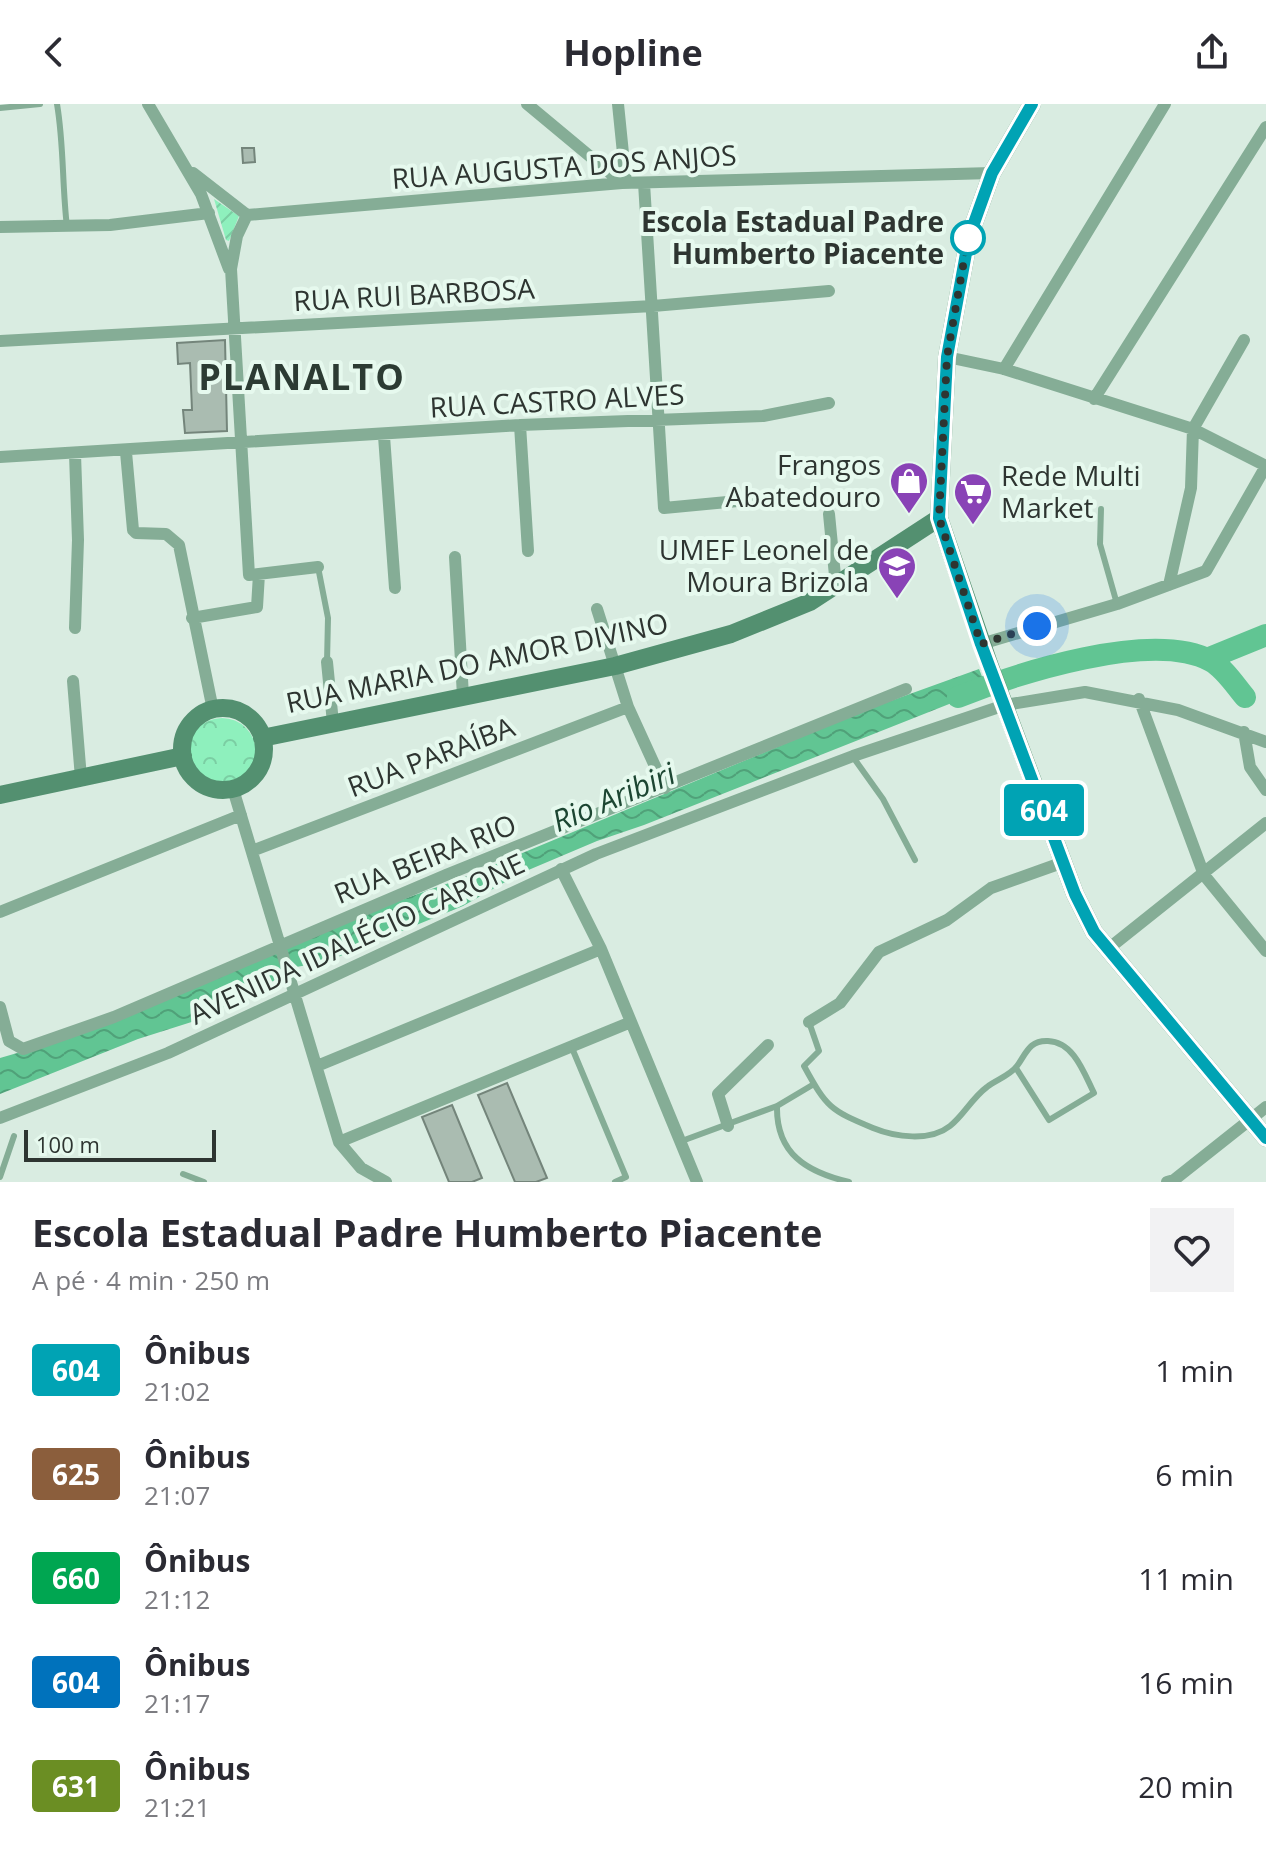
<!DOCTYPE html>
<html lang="pt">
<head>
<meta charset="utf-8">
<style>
  :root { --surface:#fff; --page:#f2f2f3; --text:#2b2b33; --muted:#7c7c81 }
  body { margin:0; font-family:"Open Sans",sans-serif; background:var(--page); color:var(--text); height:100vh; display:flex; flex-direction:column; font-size:30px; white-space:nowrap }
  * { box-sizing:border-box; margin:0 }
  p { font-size:26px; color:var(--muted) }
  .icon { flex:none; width:44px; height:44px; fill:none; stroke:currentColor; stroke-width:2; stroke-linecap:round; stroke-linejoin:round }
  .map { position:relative; height:1078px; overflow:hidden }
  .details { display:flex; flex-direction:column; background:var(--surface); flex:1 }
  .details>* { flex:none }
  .badge { padding:0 16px; border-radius:6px; font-size:28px; line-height:52px }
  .scale { position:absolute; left:24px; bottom:20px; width:192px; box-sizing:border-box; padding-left:8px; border:4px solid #2e3531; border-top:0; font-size:22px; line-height:28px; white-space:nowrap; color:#2e3531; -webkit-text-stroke:6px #e6f9ee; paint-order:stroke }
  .you { position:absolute; width:40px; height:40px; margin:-20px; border:6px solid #fff; border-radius:50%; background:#1a73e8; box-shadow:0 0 0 12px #1a73e833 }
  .map>.badge { position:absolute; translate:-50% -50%; box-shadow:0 0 0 4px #fff }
  .round { display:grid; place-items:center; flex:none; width:84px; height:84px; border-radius:0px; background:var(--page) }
  .headline { display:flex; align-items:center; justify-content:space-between; height:136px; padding:0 32px }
  h1 { font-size:38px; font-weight:700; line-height:60px }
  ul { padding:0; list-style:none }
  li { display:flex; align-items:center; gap:24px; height:104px; padding:0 32px }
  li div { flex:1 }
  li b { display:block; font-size:30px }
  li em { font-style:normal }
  li .badge { min-width:88px; font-weight:700; text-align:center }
  header { display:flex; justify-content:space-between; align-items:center; height:104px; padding:0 32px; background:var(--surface); font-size:36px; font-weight:700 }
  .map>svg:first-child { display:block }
  .park { fill:url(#park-crowns) }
  .garden { fill:url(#garden-furrows) }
  .water { fill:url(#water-waves) }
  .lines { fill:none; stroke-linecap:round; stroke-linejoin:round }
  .river { stroke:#61c593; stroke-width:22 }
  .building { fill:#aabcb1; stroke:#74857b; stroke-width:2 }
  .lane { stroke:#85ad96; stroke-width:6 }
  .street { stroke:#85ad96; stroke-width:12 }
  .secondary { stroke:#539070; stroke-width:18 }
  .line-casing { stroke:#fff; stroke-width:18 }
  .line { stroke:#00a3b4; stroke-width:12 }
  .walk { stroke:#2e3531; stroke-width:8; stroke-dasharray:0 14.4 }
  .stop-dot { fill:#fff; stroke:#00a3b4; stroke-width:4 }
  .labels { text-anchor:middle; stroke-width:8; stroke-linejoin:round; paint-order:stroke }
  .street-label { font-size:28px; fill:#2e3531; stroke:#e6f9ee }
  .stop-label { font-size:28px; font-weight:bold; fill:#2e3531; stroke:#e6f9ee; text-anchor:end }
  .poi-label { font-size:28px; fill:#2e3531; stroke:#e6f9ee; text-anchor:end }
  .water-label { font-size:30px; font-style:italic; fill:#1c4632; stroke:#e6f9ee }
  .district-label { font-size:36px; font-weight:bold; letter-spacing:2px; fill:#2c3b33; stroke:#e6f9ee }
</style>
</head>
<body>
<header><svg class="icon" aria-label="back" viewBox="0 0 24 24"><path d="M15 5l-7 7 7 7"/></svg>Hopline<svg class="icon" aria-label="share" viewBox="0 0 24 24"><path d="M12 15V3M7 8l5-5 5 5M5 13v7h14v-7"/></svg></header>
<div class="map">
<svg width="1266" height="1078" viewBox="0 0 1266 1078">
  <defs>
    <pattern id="park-crowns" width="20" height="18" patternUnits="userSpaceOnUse" patternTransform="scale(2)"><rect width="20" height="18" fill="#8ef0bd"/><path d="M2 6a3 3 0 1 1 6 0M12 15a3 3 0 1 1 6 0" fill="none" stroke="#7bcea3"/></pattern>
    <pattern id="garden-furrows" width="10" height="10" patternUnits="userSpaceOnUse" patternTransform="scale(2)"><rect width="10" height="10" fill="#8ef0bd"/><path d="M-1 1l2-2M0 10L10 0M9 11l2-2" fill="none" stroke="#7bcea3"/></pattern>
    <pattern id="water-waves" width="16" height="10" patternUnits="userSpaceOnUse" patternTransform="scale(2)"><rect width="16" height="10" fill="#61c593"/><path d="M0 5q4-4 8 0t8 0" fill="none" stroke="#50a179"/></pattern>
  </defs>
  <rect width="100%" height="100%" fill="#d9ece1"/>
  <path class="park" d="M188 648a34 34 0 1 1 68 0a34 34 0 1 1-68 0Z"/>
  <path class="garden" d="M 214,95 L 239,112 L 229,137 L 226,136 Z"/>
  <path class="water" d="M 979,565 L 987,585 L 644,721 L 597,737 L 519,770 L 463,802 L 328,857 L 286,865 L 277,875 L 201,915 L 138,935 L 0,990 L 0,954 C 157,909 300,828 455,777 L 871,604 Z"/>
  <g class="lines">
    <path class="river" d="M 1207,555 L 1266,531
      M 958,593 C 1016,570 1152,525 1211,557 C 1224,564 1235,581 1245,593"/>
  </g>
  <path class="building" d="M 242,44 L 254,44 L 255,58 L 243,59 Z
    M 225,236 L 227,327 L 185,329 L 183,306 L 192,306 L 190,259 L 178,260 L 177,239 Z
    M 507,979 L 547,1074 L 536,1078 L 515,1078 L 478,991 Z
    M 452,1001 L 482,1074 L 472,1078 L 449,1078 L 422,1013 Z"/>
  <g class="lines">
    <path class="lane" d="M 57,0 C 64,41 62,81 67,123
      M 0,4 L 40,0
      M 1101,405 L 1100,440 L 1117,500
      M 318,463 L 328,514 L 327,558
      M 853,653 L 883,695 L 915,756
      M 809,918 L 819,947 L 804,962 C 827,1004 830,1006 873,1024 C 895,1033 930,1038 950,1022 C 964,1011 972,994 987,983 C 996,976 1011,971 1017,962 C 1026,950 1029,936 1048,937 C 1074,938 1084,969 1094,989 L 1049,1016 L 1016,964
      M 572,944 L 626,1073 L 615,1078
      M 777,1002 C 776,1050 807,1068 849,1078
      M 679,1038 L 777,1002 L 814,980
      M 183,1070 L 204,1078
      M 0,1073 L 14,1032"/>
    <path class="street" d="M 148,0 L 201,90 L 229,165
      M 527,0 L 622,79
      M 618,0 L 626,79
      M 193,69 L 247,111
      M 644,79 L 664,404 L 759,395
      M 247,111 L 622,79 L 992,69
      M 247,111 L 237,132 L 231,165 L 249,471 L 318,463
      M 0,123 L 110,121 L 209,109
      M 0,237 L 653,202 L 829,187
      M 947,253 L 1004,265 L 1193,325 L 1266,362
      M 1004,265 L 1165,0
      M 1094,295 L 1266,23
      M 520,321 L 528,447
      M 384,332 L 395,484
      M 126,348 L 133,426 L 136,429 L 166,430 L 179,441 L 213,606
      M 75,350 L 78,436 L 75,524
      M 0,353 L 520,321 L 763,312 L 829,299
      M 829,410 L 836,482
      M 455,453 L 463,592
      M 1169,481 L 1191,384 L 1193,325 L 1244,236
      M 597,505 L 628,603 L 665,684
      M 192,514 L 257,503 L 259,470
      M 981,540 L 1117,500 L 1206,467 L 1266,362
      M 327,558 L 333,619
      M 73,577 L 81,674
      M 1139,595 L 1204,771 L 1266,847
      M 1244,628 L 1250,663 L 1266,686
      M 233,685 L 339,1038 L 361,1064 L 386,1078
      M 252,747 L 628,603
      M 561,765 L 601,845 L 697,1078
      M 0,808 L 241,711
      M 1108,845 L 1266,719
      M 0,903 L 9,937 L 23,945 L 114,913 L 446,771 L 906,585
      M 809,918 L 840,899 L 879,848 L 947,816 L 991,784 L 1064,758
      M 317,962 L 601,845
      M 0,1014 L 168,949 L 596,750 L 853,652 L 1005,601 L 1085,588 L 1178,606 L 1266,638
      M 728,1022 L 718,990 L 768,941
      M 339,1038 L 631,918
      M 1167,1078 L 1174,1076 L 1266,1003"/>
    <path class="secondary" d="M 1032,0 L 992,69 L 969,133 L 947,253 L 939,414 L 989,560 L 1075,790 L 1094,828 L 1266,1034
      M182 645a41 41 0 1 1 82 0a41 41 0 1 1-82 0Z
      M 262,634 L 615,562 L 731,530 L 810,498 L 939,414
      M 0,691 L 183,652"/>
  </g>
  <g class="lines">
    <defs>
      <path id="line" d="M 1032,0 L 992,69 L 969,133 L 947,253 L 939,414 L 981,540 L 1075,790 L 1094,828 L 1266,1034"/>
    </defs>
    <use href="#line" class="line-casing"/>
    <use href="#line" class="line"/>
    <path class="walk" d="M 968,134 L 947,253 L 939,414 L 981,540 L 1037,522"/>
  </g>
  <defs>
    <symbol id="shop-pin" viewBox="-11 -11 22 30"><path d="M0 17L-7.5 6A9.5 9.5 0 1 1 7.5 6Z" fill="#8943b6" stroke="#e6f9ee"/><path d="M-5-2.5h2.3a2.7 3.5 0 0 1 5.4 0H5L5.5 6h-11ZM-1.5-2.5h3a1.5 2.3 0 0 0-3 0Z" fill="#fff"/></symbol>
    <symbol id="supermarket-pin" viewBox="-11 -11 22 30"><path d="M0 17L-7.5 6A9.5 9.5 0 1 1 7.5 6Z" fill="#8943b6" stroke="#e6f9ee"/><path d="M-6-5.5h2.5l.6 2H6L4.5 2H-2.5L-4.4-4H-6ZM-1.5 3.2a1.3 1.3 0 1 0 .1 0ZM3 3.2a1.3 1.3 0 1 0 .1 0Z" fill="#fff"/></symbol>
    <symbol id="school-pin" viewBox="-11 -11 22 30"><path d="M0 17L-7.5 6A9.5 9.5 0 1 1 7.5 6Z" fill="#8943b6" stroke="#e6f9ee"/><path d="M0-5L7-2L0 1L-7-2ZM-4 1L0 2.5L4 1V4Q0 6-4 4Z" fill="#fff"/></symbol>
  </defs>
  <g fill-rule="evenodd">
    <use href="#shop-pin" x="887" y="355" width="44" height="60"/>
    <use href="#supermarket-pin" x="951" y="366" width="44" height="60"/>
    <use href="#school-pin" x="875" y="440" width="44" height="60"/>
  </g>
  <circle class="stop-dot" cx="968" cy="134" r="16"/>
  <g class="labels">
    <g class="street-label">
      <text transform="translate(564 63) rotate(-4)" y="10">RUA AUGUSTA DOS ANJOS</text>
      <text transform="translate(414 191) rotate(-3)" y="10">RUA RUI BARBOSA</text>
      <text transform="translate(557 297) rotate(-3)" y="10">RUA CASTRO ALVES</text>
      <text transform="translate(477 559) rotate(-12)" y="10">RUA MARIA DO AMOR DIVINO</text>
      <text transform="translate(431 653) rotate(-21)" y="10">RUA PARAÍBA</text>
      <text transform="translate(425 755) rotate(-22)" y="10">RUA BEIRA RIO</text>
      <text transform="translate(357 835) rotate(-25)" y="10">AVENIDA IDALÉCIO CARONE</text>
    </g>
    <g class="stop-label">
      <text x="944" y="128">Escola Estadual Padre<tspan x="944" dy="32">Humberto Piacente</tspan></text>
    </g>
    <g class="poi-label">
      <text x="881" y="371">Frangos<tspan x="881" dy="32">Abatedouro</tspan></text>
      <text x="1001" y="382" text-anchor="start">Rede Multi<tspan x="1001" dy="32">Market</tspan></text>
      <text x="869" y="456">UMEF Leonel de<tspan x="869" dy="32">Moura Brizola</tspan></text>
    </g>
    <g class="water-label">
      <text transform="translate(614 694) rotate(-23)" y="10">Rio Aribiri</text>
    </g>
    <g class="district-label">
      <text x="302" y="286">PLANALTO</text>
    </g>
  </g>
</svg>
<div class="scale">100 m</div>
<div class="you" style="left:1037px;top:522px"></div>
<b class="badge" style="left:1044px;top:706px;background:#00a3b4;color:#fff">604</b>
</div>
<section class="details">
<div class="headline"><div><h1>Escola Estadual Padre Humberto Piacente</h1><p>A pé · 4 min · 250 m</p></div><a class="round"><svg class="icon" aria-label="heart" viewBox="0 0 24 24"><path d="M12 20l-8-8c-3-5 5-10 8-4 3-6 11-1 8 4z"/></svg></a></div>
<ul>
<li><span class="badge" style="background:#00a3b4;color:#fff">604</span><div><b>Ônibus</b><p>21:02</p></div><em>1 min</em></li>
<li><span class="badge" style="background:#8b5e3c;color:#fff">625</span><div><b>Ônibus</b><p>21:07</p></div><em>6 min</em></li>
<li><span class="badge" style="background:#00a651;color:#fff">660</span><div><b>Ônibus</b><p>21:12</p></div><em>11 min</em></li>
<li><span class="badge" style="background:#0072bc;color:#fff">604</span><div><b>Ônibus</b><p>21:17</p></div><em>16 min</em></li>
<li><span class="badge" style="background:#6b8e23;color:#fff">631</span><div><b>Ônibus</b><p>21:21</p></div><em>20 min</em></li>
</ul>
</section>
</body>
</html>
